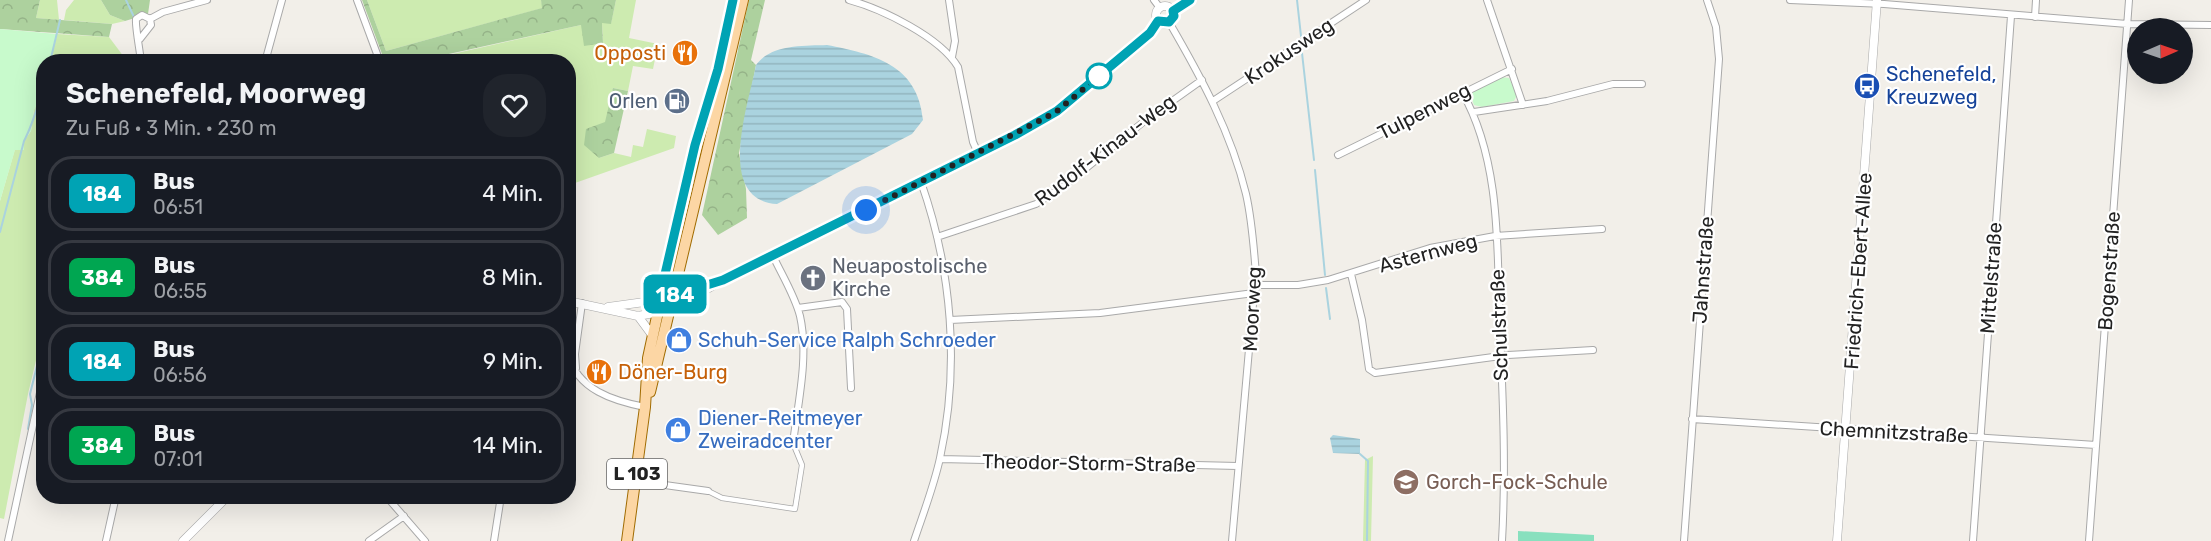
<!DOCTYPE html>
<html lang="de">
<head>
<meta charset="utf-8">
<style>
  :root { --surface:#171b24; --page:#20242c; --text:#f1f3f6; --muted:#9ea1a6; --line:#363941 }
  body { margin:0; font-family:Rubik,sans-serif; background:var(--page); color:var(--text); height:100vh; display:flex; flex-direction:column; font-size:22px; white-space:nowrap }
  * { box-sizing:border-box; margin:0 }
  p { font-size:20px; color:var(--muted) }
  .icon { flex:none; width:33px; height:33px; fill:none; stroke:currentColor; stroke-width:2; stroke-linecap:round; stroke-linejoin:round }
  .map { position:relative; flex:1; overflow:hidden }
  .details { position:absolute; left:36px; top:54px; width:540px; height:450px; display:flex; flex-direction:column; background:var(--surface); border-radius:24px; box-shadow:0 6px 24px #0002 }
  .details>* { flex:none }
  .badge { padding:0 12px; border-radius:9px; font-size:21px; line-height:39px }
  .needle { width:39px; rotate:88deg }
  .buttons { position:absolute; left:2127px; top:18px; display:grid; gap:12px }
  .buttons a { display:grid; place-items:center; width:66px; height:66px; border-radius:50%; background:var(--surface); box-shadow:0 6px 24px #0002; font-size:30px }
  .you { position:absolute; width:30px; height:30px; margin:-15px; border:4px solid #fff; border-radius:50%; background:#1a73e8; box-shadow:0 0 0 9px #1a73e833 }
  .map>.badge { position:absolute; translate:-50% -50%; box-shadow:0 0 0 3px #fff }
  .round { display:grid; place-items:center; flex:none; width:63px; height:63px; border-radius:24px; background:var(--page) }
  .head { display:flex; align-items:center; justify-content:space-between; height:102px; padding:0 30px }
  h1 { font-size:28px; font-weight:700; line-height:45px }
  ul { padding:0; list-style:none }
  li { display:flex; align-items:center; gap:18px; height:75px; margin:0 12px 9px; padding:0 18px; border:3px solid var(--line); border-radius:24px }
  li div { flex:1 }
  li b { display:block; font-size:22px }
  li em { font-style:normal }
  li .badge { min-width:66px; font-weight:700; text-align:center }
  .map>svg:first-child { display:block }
  .grass { fill:#cdebb0 }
  .forest { fill:url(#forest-crowns) }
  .park { fill:#c8facc }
  .pitch { fill:#88e0be }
  .water { fill:url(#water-rules) }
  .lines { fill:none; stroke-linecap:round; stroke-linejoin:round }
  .stream { stroke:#aad3df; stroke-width:2 }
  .pedestrian-casing { stroke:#a9a9a9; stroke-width:6 }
  .minor-casing { stroke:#a9a9a9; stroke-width:8 }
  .tertiary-casing { stroke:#a9a9a9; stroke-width:9 }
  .primary-casing { stroke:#a06b00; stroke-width:12 }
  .pedestrian { stroke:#fff; stroke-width:4.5 }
  .minor { stroke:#fff; stroke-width:6 }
  .tertiary { stroke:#fff; stroke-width:8 }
  .primary { stroke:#fcd6a4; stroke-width:10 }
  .line-casing { stroke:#fff; stroke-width:14 }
  .line { stroke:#00a3b4; stroke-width:9 }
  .walk { stroke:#222; stroke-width:6; stroke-dasharray:0 10.8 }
  .stop-dot { fill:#fff; stroke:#00a3b4; stroke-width:3 }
  .labels { text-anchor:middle; stroke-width:4.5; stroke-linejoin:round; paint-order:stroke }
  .shield { fill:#fff; stroke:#646464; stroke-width:1.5 }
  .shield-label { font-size:18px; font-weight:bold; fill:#222 }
  .street-label { font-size:20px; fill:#222; stroke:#fff }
  .food-label { font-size:20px; fill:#c56008; stroke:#fff; text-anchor:end }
  .transit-label { font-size:20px; fill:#164399; stroke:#fff; text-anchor:start }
  .service-label { font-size:20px; fill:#4e5e75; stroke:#fff; text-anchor:end }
  .worship-label { font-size:20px; fill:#5b616d; stroke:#fff; text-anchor:start }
  .shop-label { font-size:20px; fill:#366cbe; stroke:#fff; text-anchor:start }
  .education-label { font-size:20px; fill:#785e54; stroke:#fff; text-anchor:start }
</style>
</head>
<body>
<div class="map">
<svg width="2211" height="541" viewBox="0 0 2211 541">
  <defs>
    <pattern id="forest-crowns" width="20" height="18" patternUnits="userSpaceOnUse" patternTransform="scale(1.5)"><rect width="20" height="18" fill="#add19e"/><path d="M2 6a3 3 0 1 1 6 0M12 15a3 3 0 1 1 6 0" fill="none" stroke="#95b388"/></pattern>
    <pattern id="water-rules" width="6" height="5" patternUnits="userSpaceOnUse" patternTransform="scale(1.5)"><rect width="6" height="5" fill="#aad3df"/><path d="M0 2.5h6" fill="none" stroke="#92b5bf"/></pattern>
  </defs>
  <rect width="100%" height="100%" fill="#f2efe9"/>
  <path class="grass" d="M 40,0 L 57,0 L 59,20 L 36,18 Z
    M 74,0 L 101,0 L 110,15 L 125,21 L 112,24 L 64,20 L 66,10 Z
    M 367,0 L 541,0 L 543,8 L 386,51 Z
    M 616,0 L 636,0 L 629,38 L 658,44 L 653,69 L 633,66 L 628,91 L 613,88 L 599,158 L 614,153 L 631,157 L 633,145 L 643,147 L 647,129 L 676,136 L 674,148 L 575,183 L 569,177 L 568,62 L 417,62 L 581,25 L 603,42 L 602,23 L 611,23 Z
    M 57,34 L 109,37 L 127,61 L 50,61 Z
    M 43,86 L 43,331 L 28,394 L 4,519 L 0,518 L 0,201 L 15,149 L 24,149 L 24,141 L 31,131 L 34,110 Z
    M 1373,456 L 1371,541 L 1363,541 L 1365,460 Z"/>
  <path class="forest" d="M 0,0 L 40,0 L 36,18 L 112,24 L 109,37 L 0,29 Z
    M 101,0 L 150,0 L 148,14 L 125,21 L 110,15 Z
    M 362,0 L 367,0 L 386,51 L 542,8 L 541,0 L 616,0 L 611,24 L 602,23 L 603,43 L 584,46 L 581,25 L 417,61 L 385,62 Z
    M 749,0 L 765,0 L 751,60 L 756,65 L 739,153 L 746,189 L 747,218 L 718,235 L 702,215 Z
    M 613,88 L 628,91 L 614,153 L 599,158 L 584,145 L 586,129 L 605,122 Z"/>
  <path class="park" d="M 0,29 L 57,34 L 50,61 L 44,62 L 42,95 L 34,110 L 31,131 L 24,141 L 24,150 L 15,150 L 0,201 Z
    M 1500,77 L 1509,78 L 1517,95 L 1514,101 L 1482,107 L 1474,105 L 1471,96 L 1472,92 Z"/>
  <path class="pitch" d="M 1518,531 L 1594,535 L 1594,541 L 1518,541 Z"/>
  <path class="water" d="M 827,45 C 873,54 918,64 923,120 L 912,134 L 777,204 C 714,200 749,103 756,65 C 771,44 804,46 827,45 Z
    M 1333,435 L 1360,439 L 1360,454 L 1333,453 L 1330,438 Z"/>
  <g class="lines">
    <path class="stream" d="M 126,0 L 134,17
      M 1297,0 L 1301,36
      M 1302,53 L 1314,160
      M 50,62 L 60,20
      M 1315,170 L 1325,275
      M 0,232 L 24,141 C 33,124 38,105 44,86
      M 1326,288 L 1330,319
      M 28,429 L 32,405 L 30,394 L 44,338
      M 1360,454 L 1368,461 L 1367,541"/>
    <defs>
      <path id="pedestrian" d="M 708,491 L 722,498 L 795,509 L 802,465 L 793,443"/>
      <path id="minor" d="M 357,0 L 380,62
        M 849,0 C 882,9 940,37 958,67 L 973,142 L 978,153
        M 949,0 L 955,41 L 952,57
        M 1154,0 L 1160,8
        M 1487,0 L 1523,105
        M 1790,0 L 1884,4 L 2127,24 L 2211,25
        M 2035,17 L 2036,0
        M 150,19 L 163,12 L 207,0
        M 1169,22 C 1201,77 1231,132 1246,194 C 1253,224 1254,255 1257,285 L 1254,293 L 1232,541
        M 140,39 L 151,25 L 150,19 L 142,15 L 136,19 C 135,26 140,51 141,62
        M 265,62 L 282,0
        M 1462,92 C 1502,162 1497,253 1500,332 C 1503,401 1506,471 1502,541
        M 1213,101 L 1366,0
        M 1474,112 L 1547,101 L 1613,84 L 1642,84
        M 1338,155 L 1512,69
        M 937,237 L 1036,204 L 1064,186 L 1147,119 L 1202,80
        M 773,256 C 782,275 795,296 800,316 C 809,356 798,403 793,443
        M 1351,274 L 1362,320 L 1369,369 L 1375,373 L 1508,355 L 1593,350
        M 1257,285 L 1298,285 L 1328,280 L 1430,248 L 1495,236 L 1602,229
        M 798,308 L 842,302 L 847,309 L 851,388
        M 950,320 L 1100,313 L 1254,293
        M 568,329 L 572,302
        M 568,354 C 577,390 614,401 645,407
        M 576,368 L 575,354 L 582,303
        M 1692,419 L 2096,445
        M 940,459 L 1238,466
        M 636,481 L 708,491
        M 386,496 L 425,541
        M 8,541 L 44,374
        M 106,541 L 116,496
        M 369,541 L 404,516
        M 494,541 L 501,496
        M 914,541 C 923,514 934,486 940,458 C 960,367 952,270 921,182
        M 1684,541 L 1719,59 L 1716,27 L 1707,0
        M 1973,541 L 2011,16
        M 2089,541 L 2129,0"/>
      <path id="tertiary" d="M1156 15a9 9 0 1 1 18 0a9 9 0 1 1-18 0Z
        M 1173,11 L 1190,0
        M 568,301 L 638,316 L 670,310 L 723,280 L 1015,136 L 1057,111 L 1150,33 L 1158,21
        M 608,307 L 659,300 L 710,284
        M 638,316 L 652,335
        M 183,541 L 228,496
        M 1837,541 L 1877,0"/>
      <path id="primary" d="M 650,392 L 743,0
        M 627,541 L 645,407 L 648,358 L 682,201 L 718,69 L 733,0"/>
    </defs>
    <use href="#pedestrian" class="pedestrian-casing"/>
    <use href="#minor" class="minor-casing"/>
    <use href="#tertiary" class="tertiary-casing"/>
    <use href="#primary" class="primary-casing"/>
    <use href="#pedestrian" class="pedestrian"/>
    <use href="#minor" class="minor"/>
    <use href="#tertiary" class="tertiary"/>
    <use href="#primary" class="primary"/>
  </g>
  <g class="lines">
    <defs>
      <path id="line" d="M 733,0 L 718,69 L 695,145 L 659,300 L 723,280 L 1015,135 L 1057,111 L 1150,33 L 1158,21 L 1169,22 L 1174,16 L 1173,11 L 1190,0"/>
    </defs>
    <use href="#line" class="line-casing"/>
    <use href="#line" class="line"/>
    <path class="walk" d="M 866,210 L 1043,119 L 1057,111 L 1099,76"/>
  </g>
  <defs>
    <symbol id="restaurant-disc" viewBox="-11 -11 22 22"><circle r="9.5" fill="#e8710a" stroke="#fff"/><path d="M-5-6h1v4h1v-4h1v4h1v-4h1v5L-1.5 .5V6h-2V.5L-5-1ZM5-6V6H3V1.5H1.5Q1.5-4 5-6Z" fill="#fff"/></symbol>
    <symbol id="bus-disc" viewBox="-11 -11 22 22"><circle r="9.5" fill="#1a4fb4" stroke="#fff"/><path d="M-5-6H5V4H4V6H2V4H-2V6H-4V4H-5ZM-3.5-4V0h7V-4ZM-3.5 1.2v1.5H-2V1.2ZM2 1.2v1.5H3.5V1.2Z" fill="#fff"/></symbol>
    <symbol id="fuel-disc" viewBox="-11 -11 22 22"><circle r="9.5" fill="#5c6f8a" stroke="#fff"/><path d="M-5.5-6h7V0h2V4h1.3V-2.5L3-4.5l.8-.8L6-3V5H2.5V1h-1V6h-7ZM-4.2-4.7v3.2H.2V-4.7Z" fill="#fff"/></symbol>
    <symbol id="church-disc" viewBox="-11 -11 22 22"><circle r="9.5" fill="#6b7280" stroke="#fff"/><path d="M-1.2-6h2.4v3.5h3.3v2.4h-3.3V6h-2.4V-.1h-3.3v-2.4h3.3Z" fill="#fff"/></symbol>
    <symbol id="shop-disc" viewBox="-11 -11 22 22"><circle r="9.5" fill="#3f7fe0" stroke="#fff"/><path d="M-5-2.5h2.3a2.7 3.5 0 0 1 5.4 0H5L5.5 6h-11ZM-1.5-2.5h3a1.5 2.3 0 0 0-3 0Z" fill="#fff"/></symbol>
    <symbol id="school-disc" viewBox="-11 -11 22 22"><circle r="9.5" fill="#8d6e63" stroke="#fff"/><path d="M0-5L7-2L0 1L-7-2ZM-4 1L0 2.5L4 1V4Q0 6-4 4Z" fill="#fff"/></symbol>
  </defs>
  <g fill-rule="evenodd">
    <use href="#restaurant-disc" x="670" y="38" width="30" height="30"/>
    <use href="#bus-disc" x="1852" y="71" width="30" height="30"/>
    <use href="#fuel-disc" x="662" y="86" width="30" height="30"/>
    <use href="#church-disc" x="798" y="263" width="30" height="30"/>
    <use href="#shop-disc" x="664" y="325" width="30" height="30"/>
    <use href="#restaurant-disc" x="584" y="357" width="30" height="30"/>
    <use href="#shop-disc" x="663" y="415" width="30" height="30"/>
    <use href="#school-disc" x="1391" y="467" width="30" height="30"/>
  </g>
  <circle class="stop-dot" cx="1099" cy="76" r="12"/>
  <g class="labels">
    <rect class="shield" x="607" y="459" width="60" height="30" rx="4.5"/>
    <g class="shield-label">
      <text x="637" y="480">L 103</text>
    </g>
    <g class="street-label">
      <text transform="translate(1289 51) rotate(-34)" y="7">Krokusweg</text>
      <text transform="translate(1424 111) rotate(-27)" y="7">Tulpenweg</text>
      <text transform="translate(1105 150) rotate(-37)" y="7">Rudolf-Kinau-Weg</text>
      <text transform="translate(1428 253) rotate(-15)" y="7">Asternweg</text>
      <text transform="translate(1703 270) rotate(-86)" y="7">Jahnstraße</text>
      <text transform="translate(1858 271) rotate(-86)" y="7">Friedrich-Ebert-Allee</text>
      <text transform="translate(2109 271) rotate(-86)" y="7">Bogenstraße</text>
      <text transform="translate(1991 278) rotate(-86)" y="7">Mittelstraße</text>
      <text transform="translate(1252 309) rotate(-87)" y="7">Moorweg</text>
      <text transform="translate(1499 325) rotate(-92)" y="7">Schulstraße</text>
      <text transform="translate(1894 432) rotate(3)" y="7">Chemnitzstraße</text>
      <text transform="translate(1089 463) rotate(1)" y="7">Theodor-Storm-Straße</text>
    </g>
    <g class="food-label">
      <text x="666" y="60">Opposti</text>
      <text x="618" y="379" text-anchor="start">Döner-Burg</text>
    </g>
    <g class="transit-label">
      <text x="1886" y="81">Schenefeld,<tspan x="1886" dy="23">Kreuzweg</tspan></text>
    </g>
    <g class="service-label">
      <text x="658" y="108">Orlen</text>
    </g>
    <g class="worship-label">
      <text x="832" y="273">Neuapostolische<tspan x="832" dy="23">Kirche</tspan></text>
    </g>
    <g class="shop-label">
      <text x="698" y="347">Schuh-Service Ralph Schroeder</text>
      <text x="698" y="425">Diener-Reitmeyer<tspan x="698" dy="23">Zweiradcenter</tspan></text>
    </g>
    <g class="education-label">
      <text x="1426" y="489">Gorch-Fock-Schule</text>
    </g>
  </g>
</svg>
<div class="buttons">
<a><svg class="needle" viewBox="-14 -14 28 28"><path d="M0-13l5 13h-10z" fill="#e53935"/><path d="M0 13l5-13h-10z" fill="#9ea1a6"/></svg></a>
</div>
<div class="you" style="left:866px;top:210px"></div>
<b class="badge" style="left:675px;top:294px;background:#00a3b4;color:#fff">184</b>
<section class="details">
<div class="head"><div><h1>Schenefeld, Moorweg</h1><p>Zu Fuß · 3 Min. · 230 m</p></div><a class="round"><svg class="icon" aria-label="heart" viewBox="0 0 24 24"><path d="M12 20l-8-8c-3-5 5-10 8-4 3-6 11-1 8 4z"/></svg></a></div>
<ul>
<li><span class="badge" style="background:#00a3b4;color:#fff">184</span><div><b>Bus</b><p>06:51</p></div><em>4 Min.</em></li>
<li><span class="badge" style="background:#00a651;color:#fff">384</span><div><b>Bus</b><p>06:55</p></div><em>8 Min.</em></li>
<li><span class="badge" style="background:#00a3b4;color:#fff">184</span><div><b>Bus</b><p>06:56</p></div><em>9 Min.</em></li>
<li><span class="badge" style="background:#00a651;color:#fff">384</span><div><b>Bus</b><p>07:01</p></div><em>14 Min.</em></li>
</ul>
</section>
</div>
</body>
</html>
